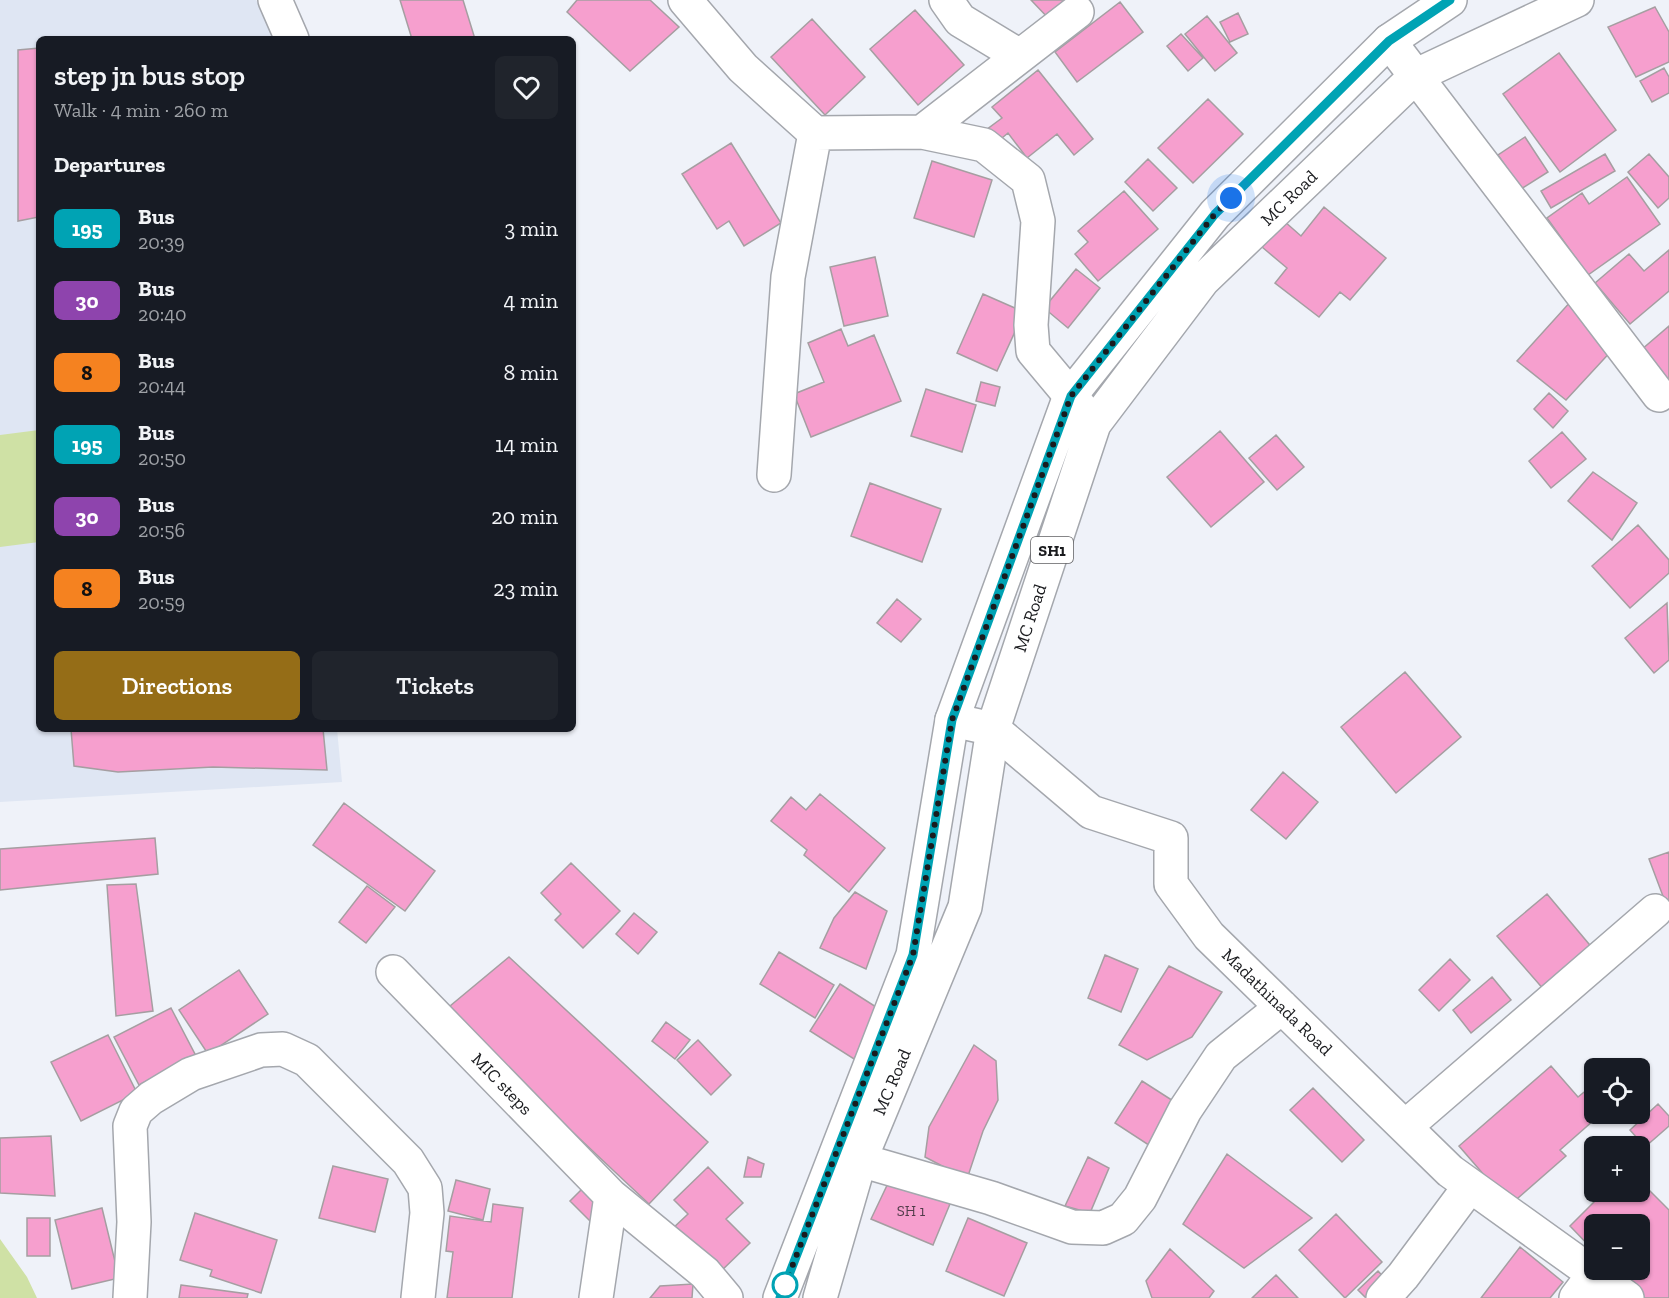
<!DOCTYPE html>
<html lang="en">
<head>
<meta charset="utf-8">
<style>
  :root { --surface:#171b24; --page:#20242c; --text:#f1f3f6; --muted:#9ea1a6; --accent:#956d17 }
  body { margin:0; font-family:"Zilla Slab",serif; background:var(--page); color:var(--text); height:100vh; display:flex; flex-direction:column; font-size:22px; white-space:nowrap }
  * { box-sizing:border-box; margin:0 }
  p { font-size:20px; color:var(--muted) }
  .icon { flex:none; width:33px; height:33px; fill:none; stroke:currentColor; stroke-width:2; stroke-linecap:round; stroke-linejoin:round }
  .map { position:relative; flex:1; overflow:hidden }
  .sheet { position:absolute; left:36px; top:36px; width:540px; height:696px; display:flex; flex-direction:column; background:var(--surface); border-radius:9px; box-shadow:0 2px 4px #0004 }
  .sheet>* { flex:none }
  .badge { padding:0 12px; border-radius:9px; font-size:21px; line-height:39px }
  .tools { position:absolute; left:1584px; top:1058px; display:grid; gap:12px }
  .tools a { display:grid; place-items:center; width:66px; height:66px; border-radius:9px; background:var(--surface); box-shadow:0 2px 4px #0004; font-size:30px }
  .you { position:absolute; width:30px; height:30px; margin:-15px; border:4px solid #fff; border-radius:50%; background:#1a73e8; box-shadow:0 0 0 9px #1a73e833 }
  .map>.badge { position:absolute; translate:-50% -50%; box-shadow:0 0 0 3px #fff }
  h2 { padding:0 18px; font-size:22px; line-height:54px }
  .round { display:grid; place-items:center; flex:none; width:63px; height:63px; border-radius:9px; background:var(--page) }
  .summary { display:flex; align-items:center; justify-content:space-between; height:102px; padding:0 18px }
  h1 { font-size:28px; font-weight:600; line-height:45px }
  .primary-button { display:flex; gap:12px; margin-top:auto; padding:12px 18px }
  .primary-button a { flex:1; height:69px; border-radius:9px; background:var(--accent); color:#fff; font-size:24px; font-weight:600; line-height:69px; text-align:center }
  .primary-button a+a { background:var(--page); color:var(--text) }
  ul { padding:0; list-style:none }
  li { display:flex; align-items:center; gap:18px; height:72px; padding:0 18px }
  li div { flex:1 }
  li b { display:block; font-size:22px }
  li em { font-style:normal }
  li .badge { min-width:66px; font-weight:700; text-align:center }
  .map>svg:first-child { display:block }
  .built { fill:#dfe6f3 }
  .green { fill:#cfe1a5 }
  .building { fill:#f69fce; stroke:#a59ea1; stroke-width:1.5 }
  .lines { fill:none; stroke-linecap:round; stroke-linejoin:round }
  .minor-casing { stroke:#a4a7ad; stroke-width:36 }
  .major-casing { stroke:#a4a7ad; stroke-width:36 }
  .minor { stroke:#fff; stroke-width:33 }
  .major { stroke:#fff; stroke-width:33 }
  .line-casing { stroke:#fff; stroke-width:14 }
  .line { stroke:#00a3b4; stroke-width:9 }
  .walk { stroke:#1a1b1e; stroke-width:6; stroke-dasharray:0 10.8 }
  .stop-dot { fill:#fff; stroke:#00a3b4; stroke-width:3 }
  .labels { text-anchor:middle; stroke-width:4.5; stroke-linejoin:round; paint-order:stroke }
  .number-label { font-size:15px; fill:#513c4a }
  .shield { fill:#fff; stroke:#5f5f62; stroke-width:1.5 }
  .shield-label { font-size:16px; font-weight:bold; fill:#1a1b1e }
  .street-label { font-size:18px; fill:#1a1b1e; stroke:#fff }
</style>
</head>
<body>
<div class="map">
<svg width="1669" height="1298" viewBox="0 0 1669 1298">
  <rect width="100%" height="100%" fill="#eff2f9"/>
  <path class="built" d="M 0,0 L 256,0 L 278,33 L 278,39 L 39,39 L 39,729 L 337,729 L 342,782 L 0,802 Z"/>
  <path class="green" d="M 39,430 L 39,542 L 0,547 L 0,435 Z
    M 0,1239 L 27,1277 L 37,1298 L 0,1298 Z"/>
  <path class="building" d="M 400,0 L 463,0 L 475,39 L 412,39 Z
    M 577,0 L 650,0 L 679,27 L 630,71 L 567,12 Z
    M 1031,0 L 1071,0 L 1050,20 Z
    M 1120,2 L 1143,32 L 1077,82 L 1055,52 Z
    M 1655,7 L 1669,32 L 1669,62 L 1636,77 L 1608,27 Z
    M 915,10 L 964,65 L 918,105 L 870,49 Z
    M 1238,13 L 1248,34 L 1230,42 L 1220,22 Z
    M 1207,16 L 1237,53 L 1215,71 L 1185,34 Z
    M 812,19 L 865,77 L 825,115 L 771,57 Z
    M 1181,34 L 1203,58 L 1188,71 L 1167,46 Z
    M 157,38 L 257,38 L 257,39 L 141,39 Z
    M 39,48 L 39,217 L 18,221 L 18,50 Z
    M 1559,53 L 1616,130 L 1560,172 L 1503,94 Z
    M 1664,68 L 1669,77 L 1669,93 L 1652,102 L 1640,81 Z
    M 1038,70 L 1093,139 L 1074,155 L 1057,134 L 1027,158 L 1008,133 L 996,143 L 986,130 L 1002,118 L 992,107 Z
    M 1208,99 L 1243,134 L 1193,183 L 1158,148 Z
    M 1525,137 L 1548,172 L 1521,189 L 1498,155 Z
    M 731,143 L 781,223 L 744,246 L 729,221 L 717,229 L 682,174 Z
    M 1605,154 L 1615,171 L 1551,208 L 1541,191 Z
    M 1649,154 L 1669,177 L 1669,198 L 1658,208 L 1628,172 Z
    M 1148,159 L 1177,188 L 1153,211 L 1125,182 Z
    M 932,161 L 992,180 L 974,237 L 914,218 Z
    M 1627,177 L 1660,224 L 1588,275 L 1547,218 L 1582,193 L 1589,204 Z
    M 1124,191 L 1158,229 L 1098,281 L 1075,254 L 1088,242 L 1078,231 Z
    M 1324,207 L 1386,258 L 1350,300 L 1340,292 L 1319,317 L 1275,283 L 1287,268 L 1262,247 L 1284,221 L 1301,236 Z
    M 1669,250 L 1669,291 L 1630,324 L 1595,283 L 1629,254 L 1644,271 Z
    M 875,257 L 888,316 L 844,326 L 830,267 Z
    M 1076,269 L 1100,288 L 1068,328 L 1044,308 Z
    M 983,294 L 1024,312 L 997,371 L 957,353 Z
    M 1572,300 L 1615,347 L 1566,400 L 1517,361 Z
    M 1669,326 L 1669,382 L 1641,350 Z
    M 841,329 L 848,346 L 874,335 L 901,401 L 811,437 L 794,394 L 824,382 L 808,343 Z
    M 981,382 L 1000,387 L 995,406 L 976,401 Z
    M 926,389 L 976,405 L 962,452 L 911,436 Z
    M 1549,393 L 1568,411 L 1553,428 L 1534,409 Z
    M 1220,431 L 1264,482 L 1211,527 L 1167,477 Z
    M 1562,432 L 1586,459 L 1551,488 L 1529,461 Z
    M 1276,435 L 1304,467 L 1277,490 L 1249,458 Z
    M 1593,472 L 1637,503 L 1612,540 L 1568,501 Z
    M 870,483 L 941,509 L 922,562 L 851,536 Z
    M 1638,525 L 1669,560 L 1669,573 L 1630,608 L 1592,566 Z
    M 897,599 L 921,619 L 901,642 L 877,623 Z
    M 1667,603 L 1669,660 L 1654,673 L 1625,638 Z
    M 1405,672 L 1461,737 L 1396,793 L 1341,727 Z
    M 71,729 L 323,729 L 327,770 L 213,767 L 118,772 L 74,766 Z
    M 1283,772 L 1318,802 L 1286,839 L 1251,810 Z
    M 820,794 L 885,848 L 849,892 L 804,855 L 807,850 L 771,821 L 791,797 L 806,810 Z
    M 344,803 L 435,871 L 405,911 L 313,845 Z
    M 155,838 L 158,874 L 0,890 L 0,849 Z
    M 1669,852 L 1669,912 L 1649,859 Z
    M 571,863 L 620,911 L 583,948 L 555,920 L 561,914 L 541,893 Z
    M 136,884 L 153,1011 L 116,1016 L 107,885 Z
    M 367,886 L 395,907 L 366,943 L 339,922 Z
    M 855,892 L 887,911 L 866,969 L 820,948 L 834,918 Z
    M 1547,894 L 1594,950 L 1545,991 L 1497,936 Z
    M 634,913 L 657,932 L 638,954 L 616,934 Z
    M 779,952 L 834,985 L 815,1018 L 760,984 Z
    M 1105,955 L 1138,969 L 1121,1012 L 1088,998 Z
    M 509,957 L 708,1142 L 649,1204 L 444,1011 Z
    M 1450,959 L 1470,980 L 1439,1011 L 1419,990 Z
    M 1169,966 L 1222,992 L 1192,1037 L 1147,1060 L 1119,1045 Z
    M 239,970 L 268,1014 L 208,1054 L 179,1010 Z
    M 1492,977 L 1511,1000 L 1471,1033 L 1453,1010 Z
    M 840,984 L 884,1012 L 854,1059 L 810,1031 Z
    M 171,1008 L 196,1056 L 139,1085 L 114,1037 Z
    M 666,1022 L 690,1040 L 675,1059 L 652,1041 Z
    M 108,1035 L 137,1093 L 81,1121 L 51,1062 Z
    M 698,1040 L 731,1075 L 711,1095 L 677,1060 Z
    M 974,1045 L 996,1061 L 998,1100 L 983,1131 L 967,1179 L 925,1157 L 929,1127 Z
    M 1551,1066 L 1578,1097 L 1594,1084 L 1594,1113 L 1602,1113 L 1560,1150 L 1566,1156 L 1510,1205 L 1459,1146 Z
    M 1142,1081 L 1192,1113 L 1164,1155 L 1115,1123 Z
    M 1313,1088 L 1364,1140 L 1342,1162 L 1290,1110 Z
    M 1658,1104 L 1669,1116 L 1669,1126 L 1645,1147 L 1630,1130 Z
    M 51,1136 L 55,1196 L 0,1193 L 0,1138 Z
    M 1227,1154 L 1312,1218 L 1244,1268 L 1183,1224 Z
    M 748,1157 L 764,1164 L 761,1177 L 744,1177 Z
    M 1088,1157 L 1109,1168 L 1090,1213 L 1065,1206 Z
    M 333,1166 L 388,1179 L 375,1232 L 319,1218 Z
    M 708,1167 L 743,1203 L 726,1219 L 750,1243 L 716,1276 L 671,1230 L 688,1214 L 674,1200 Z
    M 891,1177 L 950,1204 L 933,1245 L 871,1219 Z
    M 456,1180 L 490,1189 L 483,1220 L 448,1211 Z
    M 1640,1181 L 1669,1210 L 1669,1298 L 1641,1298 L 1613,1269 L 1640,1269 L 1640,1224 L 1594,1224 L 1594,1251 L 1570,1226 L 1605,1191 L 1640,1191 Z
    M 588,1183 L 608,1204 L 590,1221 L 570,1201 Z
    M 493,1204 L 523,1208 L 512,1298 L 447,1298 L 453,1252 L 446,1251 L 450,1216 L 491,1222 Z
    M 102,1208 L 119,1278 L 72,1289 L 55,1220 Z
    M 195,1213 L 277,1240 L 261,1293 L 210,1276 L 212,1270 L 180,1260 Z
    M 1336,1214 L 1382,1262 L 1345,1298 L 1299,1250 Z
    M 27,1218 L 50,1218 L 50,1256 L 27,1256 Z
    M 968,1218 L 1027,1243 L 1004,1296 L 946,1271 Z
    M 1520,1247 L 1563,1282 L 1550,1298 L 1481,1298 Z
    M 1170,1249 L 1214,1291 L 1209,1298 L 1152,1298 L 1146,1281 Z
    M 1378,1271 L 1390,1284 L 1375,1298 L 1366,1298 L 1358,1290 Z
    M 1276,1275 L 1298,1298 L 1252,1298 Z
    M 693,1284 L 692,1298 L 650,1298 L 660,1286 Z
    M 181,1285 L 248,1294 L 247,1298 L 179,1298 Z"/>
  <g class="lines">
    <defs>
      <path id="minor" d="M 275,0 L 292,39
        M 685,0 L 743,68 L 815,133 L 922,132 L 984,145 L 1028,180 L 1038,221 L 1031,325 L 1033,351 L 1094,424
        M 946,0 L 960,20 L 1018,55
        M 1389,41 L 1659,395
        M 922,132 L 1077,12
        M 774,475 L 788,277 L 815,133
        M 952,720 L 993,729 L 1091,812 L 1171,838 L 1171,884 L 1209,936 L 1450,1171 L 1627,1298
        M 393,972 L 611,1196
        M 1405,1127 L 1655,911
        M 860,1160 L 991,1198 L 1072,1227 L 1103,1228 L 1123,1219 L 1140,1198 L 1185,1110 L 1221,1056 L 1282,1007
        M 130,1298 L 134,1222 L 130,1126 L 136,1111 L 151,1098 L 191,1074 L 261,1050 L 283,1049 L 307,1060 L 408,1161 L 425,1188 L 427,1213 L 418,1298
        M 596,1298 L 611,1196 L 705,1273 L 726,1298
        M 1383,1298 L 1403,1276 L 1470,1186
        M 1576,1298 L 1594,1274"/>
      <path id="major" d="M 780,1298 L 913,955 L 952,720 L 1070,396 L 1215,214 L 1389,41 L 1450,0
        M 820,1298 L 860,1160 L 965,907 L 993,729 L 1094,424 L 1203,280 L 1417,75 L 1577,0"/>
    </defs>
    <use href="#minor" class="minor-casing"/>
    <use href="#major" class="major-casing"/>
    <use href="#minor" class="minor"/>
    <use href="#major" class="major"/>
  </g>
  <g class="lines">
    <defs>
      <path id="line" d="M 780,1298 L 913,955 L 952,720 L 1071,396 L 1215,214 L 1389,41 L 1450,0"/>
    </defs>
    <use href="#line" class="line-casing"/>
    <use href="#line" class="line"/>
    <path class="walk" d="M 785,1285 L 913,955 L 952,720 L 1071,396 L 1215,214 L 1231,198"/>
  </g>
  <circle class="stop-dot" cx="785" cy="1285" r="12"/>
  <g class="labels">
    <g class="number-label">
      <text x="911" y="1216">SH 1</text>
    </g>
    <rect class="shield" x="1031" y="537" width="42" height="26" rx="4.5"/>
    <g class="shield-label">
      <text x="1052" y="556">SH1</text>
    </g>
    <g class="street-label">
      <text transform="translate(1289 198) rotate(-44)" y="6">MC Road</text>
      <text transform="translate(1030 618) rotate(-72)" y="6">MC Road</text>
      <text transform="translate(1277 1002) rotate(44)" y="6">Madathinada Road</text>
      <text transform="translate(892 1082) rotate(-67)" y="6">MC Road</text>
      <text transform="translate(502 1084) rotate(46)" y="6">MIC steps</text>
    </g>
  </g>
</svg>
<div class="tools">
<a><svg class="icon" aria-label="locate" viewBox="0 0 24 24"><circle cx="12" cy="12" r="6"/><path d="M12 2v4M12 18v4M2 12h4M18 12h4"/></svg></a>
<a>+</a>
<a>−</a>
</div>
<div class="you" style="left:1231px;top:198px"></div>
<section class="sheet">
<div class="summary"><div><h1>step jn bus stop</h1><p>Walk · 4 min · 260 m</p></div><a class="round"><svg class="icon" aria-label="heart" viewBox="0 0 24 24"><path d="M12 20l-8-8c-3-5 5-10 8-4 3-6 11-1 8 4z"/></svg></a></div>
<h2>Departures</h2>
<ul>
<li><span class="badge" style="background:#00a3b4;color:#fff">195</span><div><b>Bus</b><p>20:39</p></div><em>3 min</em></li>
<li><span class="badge" style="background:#8e44ad;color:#fff">30</span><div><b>Bus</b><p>20:40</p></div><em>4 min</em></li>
<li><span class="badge" style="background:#f58220;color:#111">8</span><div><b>Bus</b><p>20:44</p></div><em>8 min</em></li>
<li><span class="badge" style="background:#00a3b4;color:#fff">195</span><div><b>Bus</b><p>20:50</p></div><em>14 min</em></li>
<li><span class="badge" style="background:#8e44ad;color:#fff">30</span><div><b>Bus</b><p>20:56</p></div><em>20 min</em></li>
<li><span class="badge" style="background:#f58220;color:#111">8</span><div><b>Bus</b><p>20:59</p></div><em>23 min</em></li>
</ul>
<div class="primary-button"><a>Directions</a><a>Tickets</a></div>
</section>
</div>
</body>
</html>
